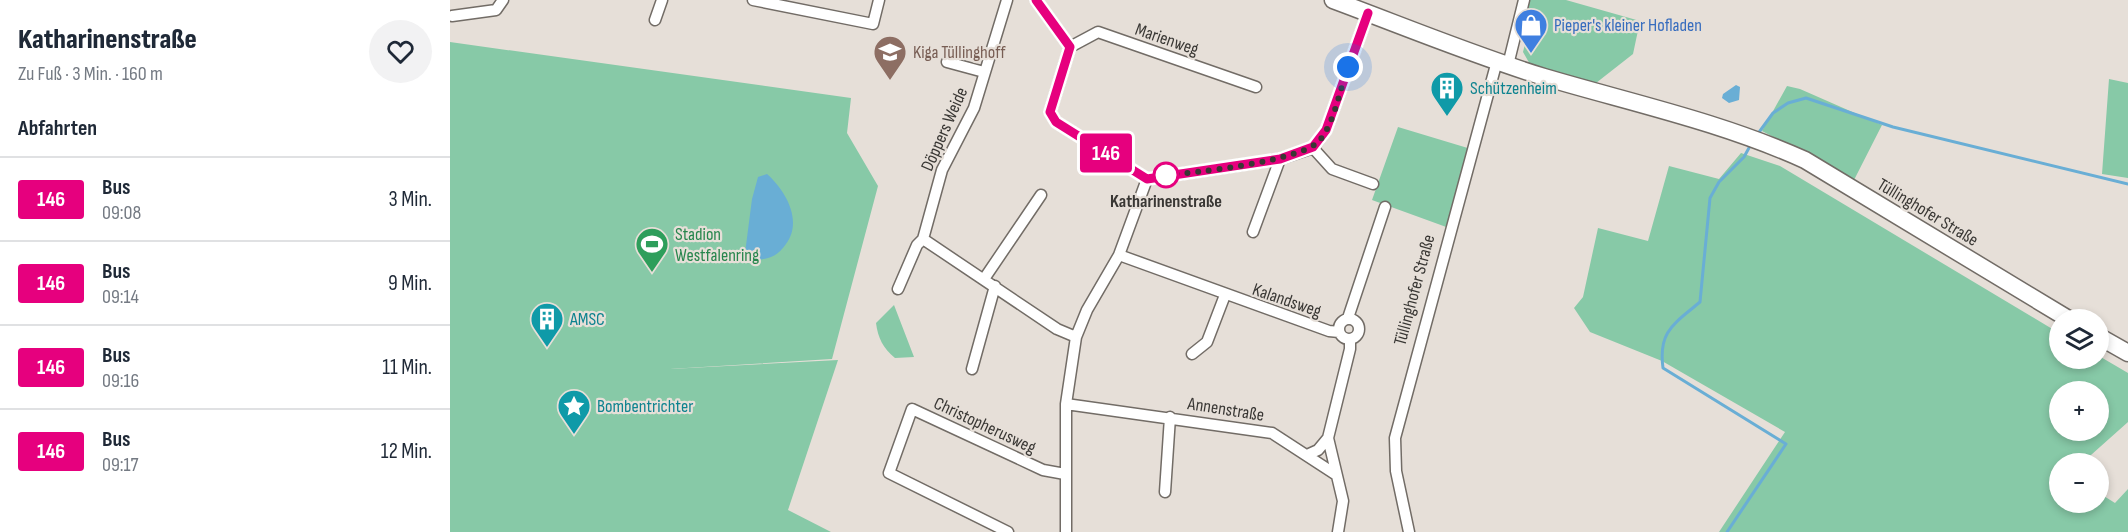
<!DOCTYPE html>
<html lang="de">
<head>
<meta charset="utf-8">
<style>
  :root { --surface:#fff; --page:#f2f2f3; --text:#1f2937; --muted:#747a83; --line:#e0e1e3 }
  body { margin:0; font-family:"Sofia Sans Condensed",sans-serif; background:var(--page); color:var(--text); height:100vh; display:flex; flex-direction:column; font-size:22px; white-space:nowrap }
  * { box-sizing:border-box; margin:0 }
  p { font-size:20px; color:var(--muted) }
  .icon { flex:none; width:33px; height:33px; fill:none; stroke:currentColor; stroke-width:2; stroke-linecap:round; stroke-linejoin:round }
  .map { position:relative; flex:1; overflow:hidden }
  .drawer { display:flex; flex-direction:column; background:var(--surface); width:450px }
  .drawer>* { flex:none }
  .badge { padding:0 12px; border-radius:4px; font-size:21px; line-height:39px }
  .controls { position:absolute; left:1599px; top:309px; display:grid; gap:12px }
  .controls a { display:grid; place-items:center; width:60px; height:60px; border-radius:50%; background:var(--surface); box-shadow:0 3px 9px #0003; font-size:30px }
  .you { position:absolute; width:30px; height:30px; margin:-15px; border:4px solid #fff; border-radius:50%; background:#1a73e8; box-shadow:0 0 0 9px #1a73e833 }
  .map>.badge { position:absolute; translate:-50% -50%; box-shadow:0 0 0 3px #fff }
  h2 { padding:0 18px; font-size:22px; line-height:54px }
  .round { display:grid; place-items:center; flex:none; width:63px; height:63px; border-radius:32px; background:var(--page) }
  .headline { display:flex; align-items:center; justify-content:space-between; height:102px; padding:0 18px }
  h1 { font-size:28px; font-weight:800; line-height:45px }
  ul { padding:0; list-style:none }
  li { display:flex; align-items:center; gap:18px; height:84px; padding:0 18px; border-top:2px solid var(--line) }
  li div { flex:1 }
  li b { display:block; font-size:22px }
  li em { font-style:normal }
  li .badge { min-width:66px; font-weight:700; text-align:center }
  main { display:flex; flex:1; min-height:0 }
  .map>svg:first-child { display:block }
  .green { fill:#87c9a7; fill-rule:evenodd }
  .water { fill:#69aed5 }
  .lines { fill:none; stroke-linecap:round; stroke-linejoin:round }
  .stream { stroke:#69aed5; stroke-width:3 }
  .minor-casing { stroke:#726c66; stroke-width:13 }
  .secondary-casing { stroke:#726c66; stroke-width:19 }
  .minor { stroke:#fff; stroke-width:10 }
  .secondary { stroke:#fff; stroke-width:16 }
  .line-casing { stroke:#fff; stroke-width:14 }
  .line { stroke:#e6007e; stroke-width:9 }
  .walk { stroke:#393734; stroke-width:6; stroke-dasharray:0 10.8 }
  .stop-dot { fill:#fff; stroke:#e6007e; stroke-width:3 }
  .labels { text-anchor:middle; stroke-width:4.5; stroke-linejoin:round; paint-order:stroke }
  .shop-label { font-size:18px; fill:#366cbe; stroke:#e6dfd8; text-anchor:start }
  .street-label { font-size:18px; fill:#393734; stroke:#e6dfd8 }
  .education-label { font-size:18px; fill:#785e54; stroke:#e6dfd8; text-anchor:start }
  .culture-label { font-size:18px; fill:#0d838f; stroke:#e6dfd8; text-anchor:start }
  .stop-label { font-size:18px; font-weight:bold; fill:#393734; stroke:#e6dfd8 }
  .leisure-label { font-size:18px; fill:#27864d; stroke:#e6dfd8; text-anchor:start }
</style>
</head>
<body>
<main>
<section class="drawer">
<div class="headline"><div><h1>Katharinenstraße</h1><p>Zu Fuß · 3 Min. · 160 m</p></div><a class="round"><svg class="icon" aria-label="heart" viewBox="0 0 24 24"><path d="M12 20l-8-8c-3-5 5-10 8-4 3-6 11-1 8 4z"/></svg></a></div>
<h2>Abfahrten</h2>
<ul>
<li><span class="badge" style="background:#e6007e;color:#fff">146</span><div><b>Bus</b><p>09:08</p></div><em>3 Min.</em></li>
<li><span class="badge" style="background:#e6007e;color:#fff">146</span><div><b>Bus</b><p>09:14</p></div><em>9 Min.</em></li>
<li><span class="badge" style="background:#e6007e;color:#fff">146</span><div><b>Bus</b><p>09:16</p></div><em>11 Min.</em></li>
<li><span class="badge" style="background:#e6007e;color:#fff">146</span><div><b>Bus</b><p>09:17</p></div><em>12 Min.</em></li>
</ul>
</section>
<div class="map">
<svg width="1678" height="532" viewBox="0 0 1678 532">
  <rect width="100%" height="100%" fill="#e6dfd8"/>
  <path class="green" d="M 1078,0 L 1116,0 L 1190,21 L 1183,54 L 1146,83 L 1081,66 L 1073,52 L 1075,44 L 1071,33 Z
    M 0,42 L 401,98 L 397,133 L 428,186 L 382,359 L 220,369 L 388,360 L 338,510 L 381,532 L 0,532 Z
    M 1659,79 L 1678,83 L 1678,178 L 1652,174 Z
    M 1337,86 L 1350,89 L 1432,125 L 1404,180 L 1312,131 Z
    M 948,127 L 1021,149 L 999,228 L 922,200 Z
    M 1291,153 L 1330,166 L 1609,333 L 1610,358 L 1648,358 L 1649,356 L 1678,373 L 1678,422 L 1632,463 L 1610,464 L 1610,502 L 1648,502 L 1649,493 L 1665,503 L 1678,489 L 1678,532 L 1269,532 L 1335,432 L 1212,361 L 1140,332 L 1124,308 L 1133,297 L 1148,228 L 1198,241 L 1219,166 L 1269,179 ZM 1610,392 L 1648,392 L 1648,430 L 1610,430 Z
    M 444,305 L 464,357 L 445,358 C 433,348 428,338 426,323 Z"/>
  <path class="water" d="M 1286,85 L 1290,87 L 1289,100 L 1279,103 L 1272,98 L 1273,94 Z
    M 317,174 C 336,191 353,221 336,244 C 331,251 326,256 318,258 C 311,260 302,260 294,261 L 302,199 L 308,177 Z"/>
  <g class="lines">
    <path class="stream" d="M 1307,135 L 1323,113 L 1338,103 L 1356,98 L 1443,127 L 1678,184
      M 1277,532 L 1336,444 L 1213,368 C 1208,331 1224,324 1250,302 L 1260,198 L 1269,182 L 1294,157 L 1300,146"/>
    <defs>
      <path id="minor" d="M 303,0 L 423,24 L 429,0
        M 557,0 L 524,108 L 492,170 L 473,239 L 607,329 L 626,337
        M 586,0 L 620,47 L 600,112 L 606,122 L 697,179 L 830,159 L 863,148 L 876,130 L 918,13
        M 2,16 L 46,10 L 53,0
        M 205,20 L 212,0
        M 620,47 L 648,32 L 806,87
        M 497,62 L 534,72
        M 1058,65 L 1074,0
        M 863,148 L 882,169 L 923,184
        M 803,232 L 830,159
        M 669,255 L 879,331 L 889,332
        M 534,279 L 591,195
        M 448,289 L 467,245 L 473,239
        M 898,318 L 935,207
        M889 329a10 10 0 1 1 20 0a10 10 0 1 1-20 0Z
        M 742,354 L 757,342 L 775,295
        M 522,369 L 545,286
        M 616,404 L 822,433 L 885,474
        M 857,455 L 868,450 L 878,438
        M 715,492 L 720,417
        M 558,532 L 439,473 L 462,409 L 593,470 L 615,474
        M 616,532 L 616,404 L 626,337 L 637,310 L 669,255 L 697,179
        M 888,532 L 893,501 L 878,438 L 900,349 L 900,340
        M 959,532 L 946,471 L 945,438 L 1047,61"/>
      <path id="secondary" d="M 883,0 C 953,26 1023,55 1094,77 C 1182,103 1271,122 1355,160 L 1620,320
        M 1648,336 L 1678,353"/>
    </defs>
    <use href="#minor" class="minor-casing"/>
    <use href="#secondary" class="secondary-casing"/>
    <use href="#minor" class="minor"/>
    <use href="#secondary" class="secondary"/>
  </g>
  <g class="lines">
    <defs>
      <path id="line" d="M 586,0 L 620,47 L 600,112 L 606,122 L 697,179 L 830,159 L 863,147 L 876,130 L 918,13"/>
    </defs>
    <use href="#line" class="line-casing"/>
    <use href="#line" class="line"/>
    <path class="walk" d="M 716,175 C 743,173 854,161 870,140 C 885,121 890,89 898,67"/>
  </g>
  <defs>
    <symbol id="shop-pin" viewBox="-11 -11 22 30"><path d="M0 17L-7.5 6A9.5 9.5 0 1 1 7.5 6Z" fill="#3f7fe0" stroke="#e6dfd8"/><path d="M-5-2.5h2.3a2.7 3.5 0 0 1 5.4 0H5L5.5 6h-11ZM-1.5-2.5h3a1.5 2.3 0 0 0-3 0Z" fill="#fff"/></symbol>
    <symbol id="school-pin" viewBox="-11 -11 22 30"><path d="M0 17L-7.5 6A9.5 9.5 0 1 1 7.5 6Z" fill="#8d6e63" stroke="#e6dfd8"/><path d="M0-5L7-2L0 1L-7-2ZM-4 1L0 2.5L4 1V4Q0 6-4 4Z" fill="#fff"/></symbol>
    <symbol id="building-pin" viewBox="-11 -11 22 30"><path d="M0 17L-7.5 6A9.5 9.5 0 1 1 7.5 6Z" fill="#0f9aa8" stroke="#e6dfd8"/><path d="M-4-6H4V6H1V3H-1V6H-4ZM-2.5-4.3h1.7v1.8h-1.7ZM.8-4.3h1.7v1.8H.8ZM-2.5-1h1.7V.8h-1.7ZM.8-1h1.7V.8H.8Z" fill="#fff"/></symbol>
    <symbol id="stadium-pin" viewBox="-11 -11 22 30"><path d="M0 17L-7.5 6A9.5 9.5 0 1 1 7.5 6Z" fill="#2e9e5b" stroke="#e6dfd8"/><path d="M0-5a6.5 5 0 1 0 0 10a6.5 5 0 1 0 0-10ZM-3.5-1.8h7v3.6h-7Z" fill="#fff"/></symbol>
    <symbol id="sight-pin" viewBox="-11 -11 22 30"><path d="M0 17L-7.5 6A9.5 9.5 0 1 1 7.5 6Z" fill="#0f9aa8" stroke="#e6dfd8"/><path d="M0-6L1.8-2.2L6-1.7L2.9 1.2L3.7 5.4L0 3.3L-3.7 5.4L-2.9 1.2L-6-1.7L-1.8-2.2Z" fill="#fff"/></symbol>
  </defs>
  <g fill-rule="evenodd">
    <use href="#shop-pin" x="1062" y="6" width="38" height="52"/>
    <use href="#school-pin" x="421" y="33" width="38" height="52"/>
    <use href="#building-pin" x="978" y="69" width="38" height="52"/>
    <use href="#stadium-pin" x="183" y="225" width="38" height="52"/>
    <use href="#building-pin" x="78" y="300" width="38" height="52"/>
    <use href="#sight-pin" x="105" y="387" width="38" height="52"/>
  </g>
  <circle class="stop-dot" cx="716" cy="175" r="12"/>
  <g class="labels">
    <g class="shop-label">
      <text x="1104" y="31">Pieper's kleiner Hofladen</text>
    </g>
    <g class="street-label">
      <text transform="translate(717 39) rotate(19)" y="6">Marienweg</text>
      <text transform="translate(494 129) rotate(-66)" y="6">Döppers Weide</text>
      <text transform="translate(1478 212) rotate(31)" y="6">Tüllinghofer Straße</text>
      <text transform="translate(964 290) rotate(-75)" y="6">Tüllinghofer Straße</text>
      <text transform="translate(837 300) rotate(19)" y="6">Kalandsweg</text>
      <text transform="translate(776 409) rotate(9)" y="6">Annenstraße</text>
      <text transform="translate(535 425) rotate(25)" y="6">Christopherusweg</text>
    </g>
    <g class="education-label">
      <text x="463" y="58">Kiga Tüllinghoff</text>
    </g>
    <g class="culture-label">
      <text x="1020" y="94">Schützenheim</text>
      <text x="120" y="325">AMSC</text>
      <text x="147" y="412">Bombentrichter</text>
    </g>
    <g class="stop-label">
      <text x="716" y="207">Katharinenstraße</text>
    </g>
    <g class="leisure-label">
      <text x="225" y="240">Stadion<tspan x="225" dy="21">Westfalenring</tspan></text>
    </g>
  </g>
</svg>
<div class="controls">
<a><svg class="icon" aria-label="layers" viewBox="0 0 24 24"><path d="M12 4l9 5-9 5-9-5zM3 14l9 5 9-5"/></svg></a>
<a>+</a>
<a>−</a>
</div>
<div class="you" style="left:898px;top:67px"></div>
<b class="badge" style="left:656px;top:153px;background:#e6007e;color:#fff">146</b>
</div>
</main>
</body>
</html>
